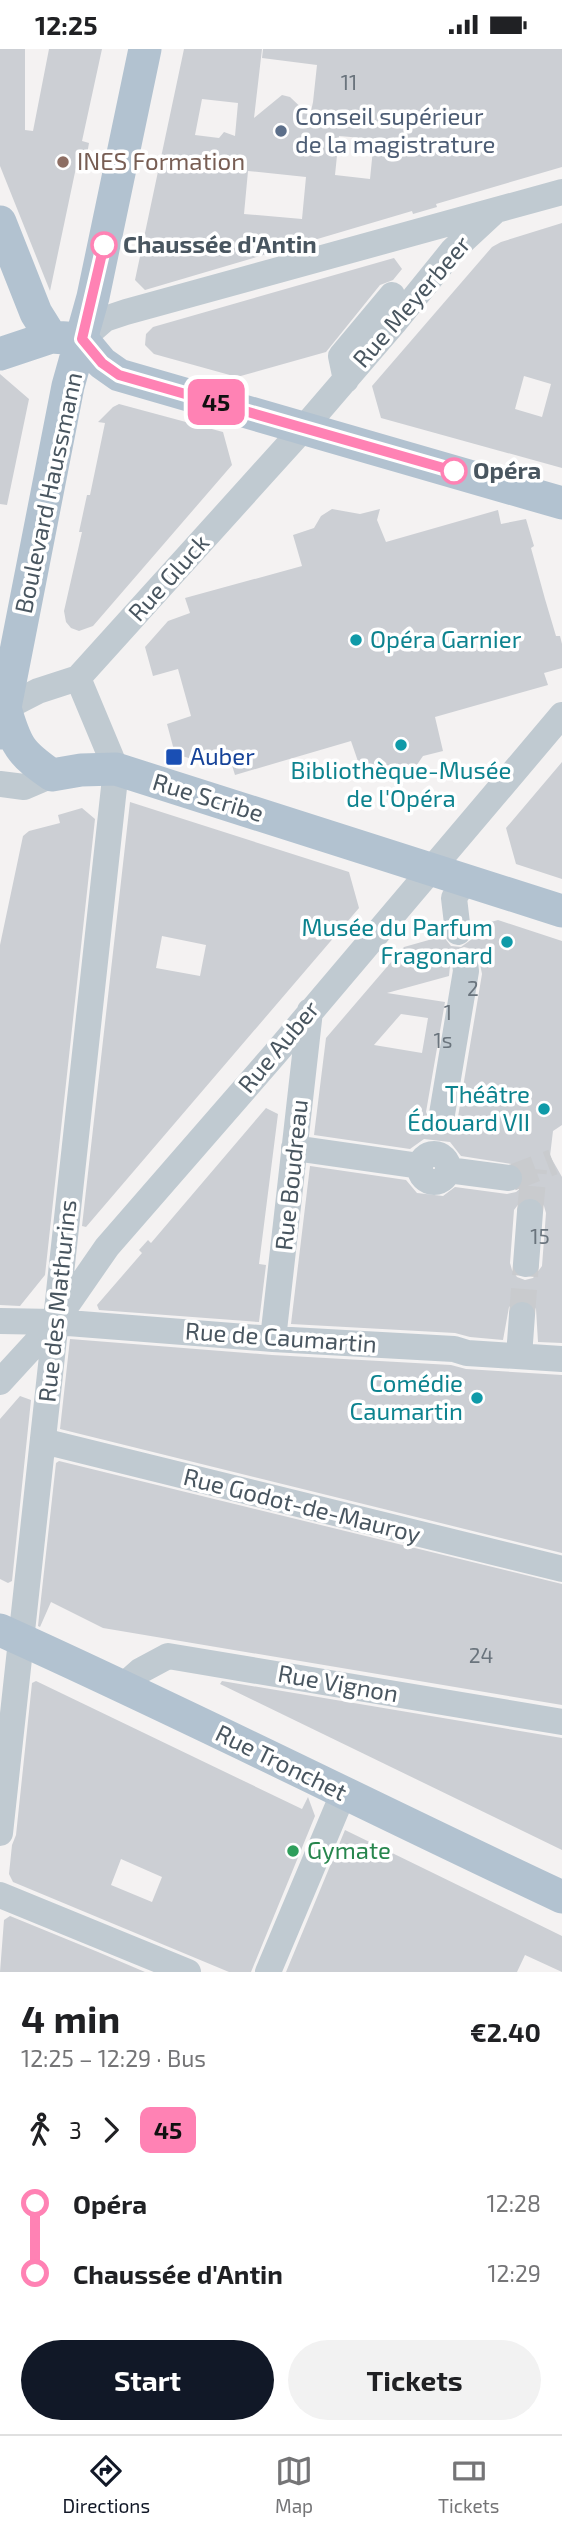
<!DOCTYPE html>
<html lang="en">
<head>
<meta charset="utf-8">
<style>
  :root { --surface:#fff; --page:#f2f2f2; --text:#202124; --muted:#757577; --line:#e0e0e0; --accent:#111827 }
  body { margin:0; font-family:"Exo 2",sans-serif; background:var(--page); color:var(--text); height:100vh; display:flex; flex-direction:column; font-size:26px; white-space:nowrap }
  * { box-sizing:border-box; margin:0 }
  p { font-size:23px; color:var(--muted) }
  .icon { flex:none; width:38px; height:38px; fill:none; stroke:currentColor; stroke-width:2; stroke-linecap:round; stroke-linejoin:round }
  .map { position:relative; height:1923px; overflow:hidden }
  .drawer { display:flex; flex-direction:column; background:var(--surface); flex:1 }
  .drawer>* { flex:none }
  .badge { padding:0 14px; border-radius:10px; font-size:24px; line-height:46px }
  .map>.badge { position:absolute; translate:-50% -50%; box-shadow:0 0 0 4px #fff }
  .legs { display:flex; align-items:center; gap:10px; height:77px; padding:0 21px; font-size:23px }
  .legs p { margin-inline-start:auto }
  .summary { display:flex; align-items:center; justify-content:space-between; height:119px; padding:0 21px }
  h1 { font-size:38px; font-weight:700; line-height:52px }
  .primary-button { display:flex; gap:14px; margin-top:auto; padding:14px 21px }
  .primary-button a { flex:1; height:80px; border-radius:42px; background:var(--accent); color:#fff; font-size:28px; font-weight:700; line-height:80px; text-align:center }
  .primary-button a+a { background:var(--page); color:var(--text) }
  ul { padding:0 21px; list-style:none }
  li { display:flex; align-items:center; gap:24px; height:70px; font-size:26px }
  li i { display:grid; place-items:center; width:10px; height:100%; margin:0 9px; background:currentColor }
  li i::after { content:''; width:18px; height:18px; margin:-9px; border:5px solid; border-radius:50%; background:var(--surface) }
  li p { margin-inline-start:auto }
  li:first-child i { background:linear-gradient(#0000 50%,currentColor 0) }
  li:last-child i { background:linear-gradient(currentColor 50%,#0000 0) }
  .status { display:flex; justify-content:space-between; align-items:center; height:49px; padding:0 35px; background:var(--surface); direction:ltr }
  .status svg { height:19px; fill:currentColor }
  .menu { display:flex; justify-content:space-around; align-items:center; height:98px; border-top:2px solid var(--line); background:var(--surface); font-size:19px; color:var(--muted) }
  .menu a { display:grid; justify-items:center; gap:4px }
  .menu .selected { color:var(--accent) }
  .map>svg:first-child { display:block }
  .building { fill:#cccfd4; fill-rule:evenodd }
  .lines { fill:none; stroke-linecap:round; stroke-linejoin:round }
  .minor-tunnel { stroke:#c9cbce; stroke-width:26; stroke-dasharray:26 13; stroke-linecap:butt }
  .minor { stroke:#c0cad1; stroke-width:26 }
  .major { stroke:#b2c2d0; stroke-width:33 }
  .line-1-casing { stroke:#fff; stroke-width:16 }
  .line-1 { stroke:#ff82b4; stroke-width:10 }
  .service-dot { fill:#5c6f8a; stroke:#fff; stroke-width:2.5 }
  .education-dot { fill:#8d6e63; stroke:#fff; stroke-width:2.5 }
  .stop-1-dot { fill:#fff; stroke:#ff82b4; stroke-width:3.5 }
  .culture-dot { fill:#0f9aa8; stroke:#fff; stroke-width:2.5 }
  .transit-dot { fill:#1a4fb4; stroke:#fff; stroke-width:2.5 }
  .leisure-dot { fill:#2e9e5b; stroke:#fff; stroke-width:2.5 }
  .labels { text-anchor:middle; stroke-width:7; stroke-linejoin:round; paint-order:stroke }
  .number-label { font-size:21px; fill:#6a747d }
  .service-label { font-size:24px; fill:#4e5e75; stroke:#fff; text-anchor:start }
  .education-label { font-size:24px; fill:#785e54; stroke:#fff; text-anchor:start }
  .stop-label { font-size:24px; font-weight:bold; fill:#495660; stroke:#fff; text-anchor:start }
  .street-label { font-size:24px; fill:#495660; stroke:#fff }
  .culture-label { font-size:24px; fill:#0d838f; stroke:#fff; text-anchor:end }
  .transit-label { font-size:24px; fill:#164399; stroke:#fff; text-anchor:start }
  .leisure-label { font-size:24px; fill:#27864d; stroke:#fff; text-anchor:start }
</style>
</head>
<body>
<div class="status"><b>12:25</b><svg viewBox="0 0 49 12"><path d="M0 12V9h3v3zM5 12V6h3v6zM10 12V3h3v9zM15 12V0h3v12zM26 1h20v11H26zM47 4h2v5h-2z"/></svg></div>
<div class="map">
<svg width="562" height="1923" viewBox="0 0 562 1923">
  <rect width="100%" height="100%" fill="#f4f2f2"/>
  <path class="building" d="M 0,0 L 25,0 L 25,81 L 33,82 L 49,0 L 102,0 L 82,92 L 89,94 L 86,111 L 78,109 L 50,242 L 0,117 Z
    M 184,0 L 262,0 L 254,69 L 282,46 L 290,48 L 310,67 L 313,53 L 317,16 L 262,9 L 263,0 L 562,0 L 562,118 L 436,155 L 437,158 L 413,165 L 412,162 L 145,241 L 135,231 ZM 202,50 L 238,54 L 235,87 L 224,83 L 219,89 L 195,86 ZM 339,87 L 374,90 L 370,130 L 335,126 ZM 248,122 L 306,128 L 302,170 L 244,165 Z
    M 562,174 L 562,419 L 381,369 L 372,337 L 492,198 L 501,193 ZM 524,327 L 551,335 L 542,368 L 515,360 Z
    M 394,209 L 402,220 L 393,231 L 380,236 L 326,303 L 237,328 L 154,305 L 145,296 L 146,285 L 153,278 Z
    M 0,325 L 29,350 L 7,456 L 0,455 Z
    M 119,355 L 223,383 L 232,416 L 93,577 L 79,582 L 71,579 L 66,573 L 64,562 L 82,483 L 79,483 L 87,446 L 90,446 L 105,374 L 98,373 L 113,358 Z
    M 332,460 L 360,465 L 380,460 L 377,471 L 386,493 L 498,461 L 501,475 L 526,470 L 534,497 L 531,499 L 545,550 L 556,587 L 560,587 L 562,595 L 562,619 L 544,624 L 548,636 L 435,668 L 443,702 L 423,707 L 414,720 L 404,725 L 393,725 L 382,719 L 362,724 L 351,692 L 235,726 L 230,710 L 209,715 L 175,705 L 167,675 L 191,667 L 178,620 L 153,627 L 145,598 L 168,572 L 190,564 L 185,549 L 302,517 L 293,486 L 314,479 L 321,467 Z
    M 562,713 L 562,830 L 516,815 L 506,779 Z
    M 130,753 L 349,823 L 359,859 L 86,1178 L 82,1177 ZM 162,887 L 206,896 L 200,927 L 156,919 Z
    M 82,759 L 95,770 L 45,1226 L 20,1257 L 0,1256 L 0,896 L 23,787 L 29,782 L 60,774 L 58,766 Z
    M 498,871 L 562,892 L 562,1076 L 553,1082 L 550,1107 L 562,1128 L 562,1294 L 538,1293 L 536,1260 L 531,1253 L 524,1250 L 516,1252 L 509,1258 L 503,1291 L 470,1288 L 455,1284 L 291,1275 L 310,1117 L 406,1131 L 417,1144 L 443,1147 L 455,1138 L 507,1145 L 516,1143 L 522,1138 L 524,1124 L 518,1116 L 461,1107 L 450,1093 L 424,1090 L 410,1100 L 314,1086 L 326,989 L 404,898 L 443,887 L 451,897 L 461,898 L 472,890 L 473,878 ZM 464,898 L 472,900 L 478,905 L 482,925 L 458,1068 L 454,1075 L 440,1081 L 432,1077 L 426,1063 L 445,953 L 387,944 L 449,927 L 451,907 L 456,901 ZM 401,965 L 428,969 L 422,1004 L 374,996 ZM 531,1147 L 539,1150 L 544,1157 L 546,1164 L 542,1217 L 533,1229 L 525,1231 L 517,1228 L 512,1221 L 510,1214 L 514,1161 L 523,1149 Z
    M 266,1059 L 278,1065 L 259,1215 L 266,1216 L 259,1273 L 99,1261 L 97,1256 L 142,1204 L 139,1201 L 148,1191 L 151,1194 Z
    M 70,1290 L 272,1306 L 451,1316 L 466,1320 L 562,1326 L 562,1504 L 60,1380 Z
    M 20,1347 L 31,1351 L 12,1532 L 8,1534 L 0,1530 L 0,1370 Z
    M 59,1412 L 562,1535 L 562,1656 L 103,1579 L 51,1553 L 40,1578 L 38,1577 L 56,1414 Z
    M 36,1632 L 302,1760 L 308,1748 L 315,1767 L 251,1923 L 229,1923 L 13,1833 L 9,1825 L 12,1796 L 16,1786 L 32,1634 ZM 121,1810 L 162,1828 L 152,1853 L 111,1836 Z
    M 222,1632 L 562,1689 L 562,1801 L 220,1635 Z
    M 345,1781 L 562,1887 L 562,1923 L 525,1906 L 517,1923 L 286,1923 Z
    M 10,1867 L 98,1903 L 145,1923 L 0,1923 L 4,1871 Z"/>
  <g class="lines">
    <path class="minor-tunnel" d="M 511,1129 L 553,1113
      M 530,1163 L 534,1120
      M 522,1266 L 526,1215"/>
    <path class="minor" d="M 82,290 L 105,270 L 126,263 L 562,143
      M 346,331 L 341,307 L 392,246
      M 5,659 L 38,642 L 78,629 L 303,380 L 394,274 L 453,201 L 494,163
      M 0,735 L 24,738 L 52,726
      M 458,883 L 454,849 L 465,831
      M 442,1065 L 466,922 L 465,914
      M 294,1099 L 420,1117
      M420 1119a14 14 0 1 1 28 0a14 14 0 1 1-28 0Z
      M 448,1121 L 509,1129
      M 526,1215 L 530,1163
      M 0,1272 L 55,1273 L 273,1290 L 454,1300 L 467,1304 L 562,1310
      M 273,1290 L 310,962
      M 519,1307 L 522,1266
      M 0,1333 L 55,1273 L 107,1198 L 275,1005 L 562,666
      M 43,1392 L 562,1520
      M 123,1637 L 140,1622 L 168,1607 L 562,1673
      M 0,1784 L 116,720 L 78,629
      M 0,1846 L 188,1923
      M 268,1923 L 343,1745"/>
    <path class="major" d="M 0,173 L 36,264 L 51,288
      M 0,305 L 51,288 L 82,290 L 102,314 L 119,326 L 562,454
      M 5,659 C 16,697 20,704 52,726 L 81,721 L 116,720 L 562,862
      M 0,684 L 68,337 L 93,248 L 145,0
      M 0,1581 C 189,1666 374,1760 562,1848"/>
  </g>
  <g class="lines">
    <defs>
      <path id="line-1" d="M 104,196 L 82,290 L 102,314 L 119,326 L 454,422"/>
    </defs>
    <use href="#line-1" class="line-1-casing"/>
    <use href="#line-1" class="line-1"/>
  </g>
  <circle class="service-dot" cx="281" cy="82" r="7"/>
  <circle class="education-dot" cx="63" cy="113" r="7"/>
  <g class="stop-1-dot">
    <circle cx="104" cy="196" r="12"/>
    <circle cx="454" cy="422" r="12"/>
  </g>
  <g class="culture-dot">
    <circle cx="356" cy="591" r="7"/>
    <circle cx="401" cy="696" r="7"/>
    <circle cx="507" cy="893" r="7"/>
    <circle cx="544" cy="1060" r="7"/>
    <circle cx="477" cy="1349" r="7"/>
  </g>
  <rect class="transit-dot" x="165" y="699" width="18" height="18" rx="3.5"/>
  <circle class="leisure-dot" cx="293" cy="1802" r="7"/>
  <g class="labels">
    <g class="number-label">
      <text x="349" y="41">11</text>
      <text x="473" y="947">2</text>
      <text x="448" y="971">1</text>
      <text x="443" y="999">1s</text>
      <text x="540" y="1195">15</text>
      <text x="481" y="1614">24</text>
    </g>
    <g class="service-label">
      <text x="295" y="76">Conseil supérieur<tspan x="295" dy="28">de la magistrature</tspan></text>
    </g>
    <g class="education-label">
      <text x="77" y="121">INES Formation</text>
    </g>
    <g class="stop-label">
      <text x="123" y="204">Chaussée d'Antin</text>
      <text x="473" y="430">Opéra</text>
    </g>
    <g class="street-label">
      <text transform="translate(412 253) rotate(-49)" y="8">Rue Meyerbeer</text>
      <text transform="translate(49 444) rotate(-78)" y="8">Boulevard Haussmann</text>
      <text transform="translate(169 529) rotate(-48)" y="8">Rue Gluck</text>
      <text transform="translate(208 749) rotate(17)" y="8">Rue Scribe</text>
      <text transform="translate(279 998) rotate(-50)" y="8">Rue Auber</text>
      <text transform="translate(292 1126) rotate(-84)" y="8">Rue Boudreau</text>
      <text transform="translate(58 1252) rotate(-84)" y="8">Rue des Mathurins</text>
      <text transform="translate(281 1289) rotate(4)" y="8">Rue de Caumartin</text>
      <text transform="translate(302 1457) rotate(14)" y="8">Rue Godot-de-Mauroy</text>
      <text transform="translate(338 1635) rotate(10)" y="8">Rue Vignon</text>
      <text transform="translate(281 1714) rotate(26)" y="8">Rue Tronchet</text>
    </g>
    <g class="culture-label">
      <text x="370" y="599" text-anchor="start">Opéra Garnier</text>
      <text x="401" y="730" text-anchor="middle">Bibliothèque-Musée<tspan x="401" dy="28">de l'Opéra</tspan></text>
      <text x="493" y="887">Musée du Parfum<tspan x="493" dy="28">Fragonard</tspan></text>
      <text x="530" y="1054">Théâtre<tspan x="530" dy="28">Édouard VII</tspan></text>
      <text x="463" y="1343">Comédie<tspan x="463" dy="28">Caumartin</tspan></text>
    </g>
    <g class="transit-label">
      <text x="190" y="716">Auber</text>
    </g>
    <g class="leisure-label">
      <text x="307" y="1810">Gymate</text>
    </g>
  </g>
</svg>
<b class="badge" style="left:216px;top:353px;background:#ff82b4;color:#111">45</b>
</div>
<section class="drawer">
<div class="summary"><div><h1>4 min</h1><p>12:25 – 12:29 · Bus</p></div><b>€2.40</b></div>
<div class="legs"><svg class="icon" aria-label="walk" viewBox="0 0 24 24"><circle cx="13" cy="4" r="2"/><path d="M13 8l-2 6 4 7M11 14l-3 7M7 12l3-4h3l4 4"/></svg>3<svg class="icon" aria-label="forward" viewBox="0 0 24 24"><path d="M9 5l7 7-7 7"/></svg><b class="badge" style="background:#ff82b4;color:#111">45</b></div>
<ul>
<li><i style="color:#ff82b4"></i><b>Opéra</b><p>12:28</p></li>
<li><i style="color:#ff82b4"></i><b>Chaussée d'Antin</b><p>12:29</p></li>
</ul>
<div class="primary-button"><a>Start</a><a>Tickets</a></div>
</section>
<nav class="menu">
<a class="selected"><svg class="icon" aria-label="directions" viewBox="0 0 24 24"><path d="M12 3l9 9-9 9-9-9zM9 14v-3h6M13 9l2 2-2 2"/></svg>Directions</a>
<a><svg class="icon" aria-label="map" viewBox="0 0 24 24"><path d="M3 6l6-2 6 2 6-2v14l-6 2-6-2-6 2zM9 4v14M15 6v14"/></svg>Map</a>
<a><svg class="icon" aria-label="tickets" viewBox="0 0 24 24"><path d="M3 7h18v10H3zM15 7v10"/></svg>Tickets</a>
</nav>
</body>
</html>
